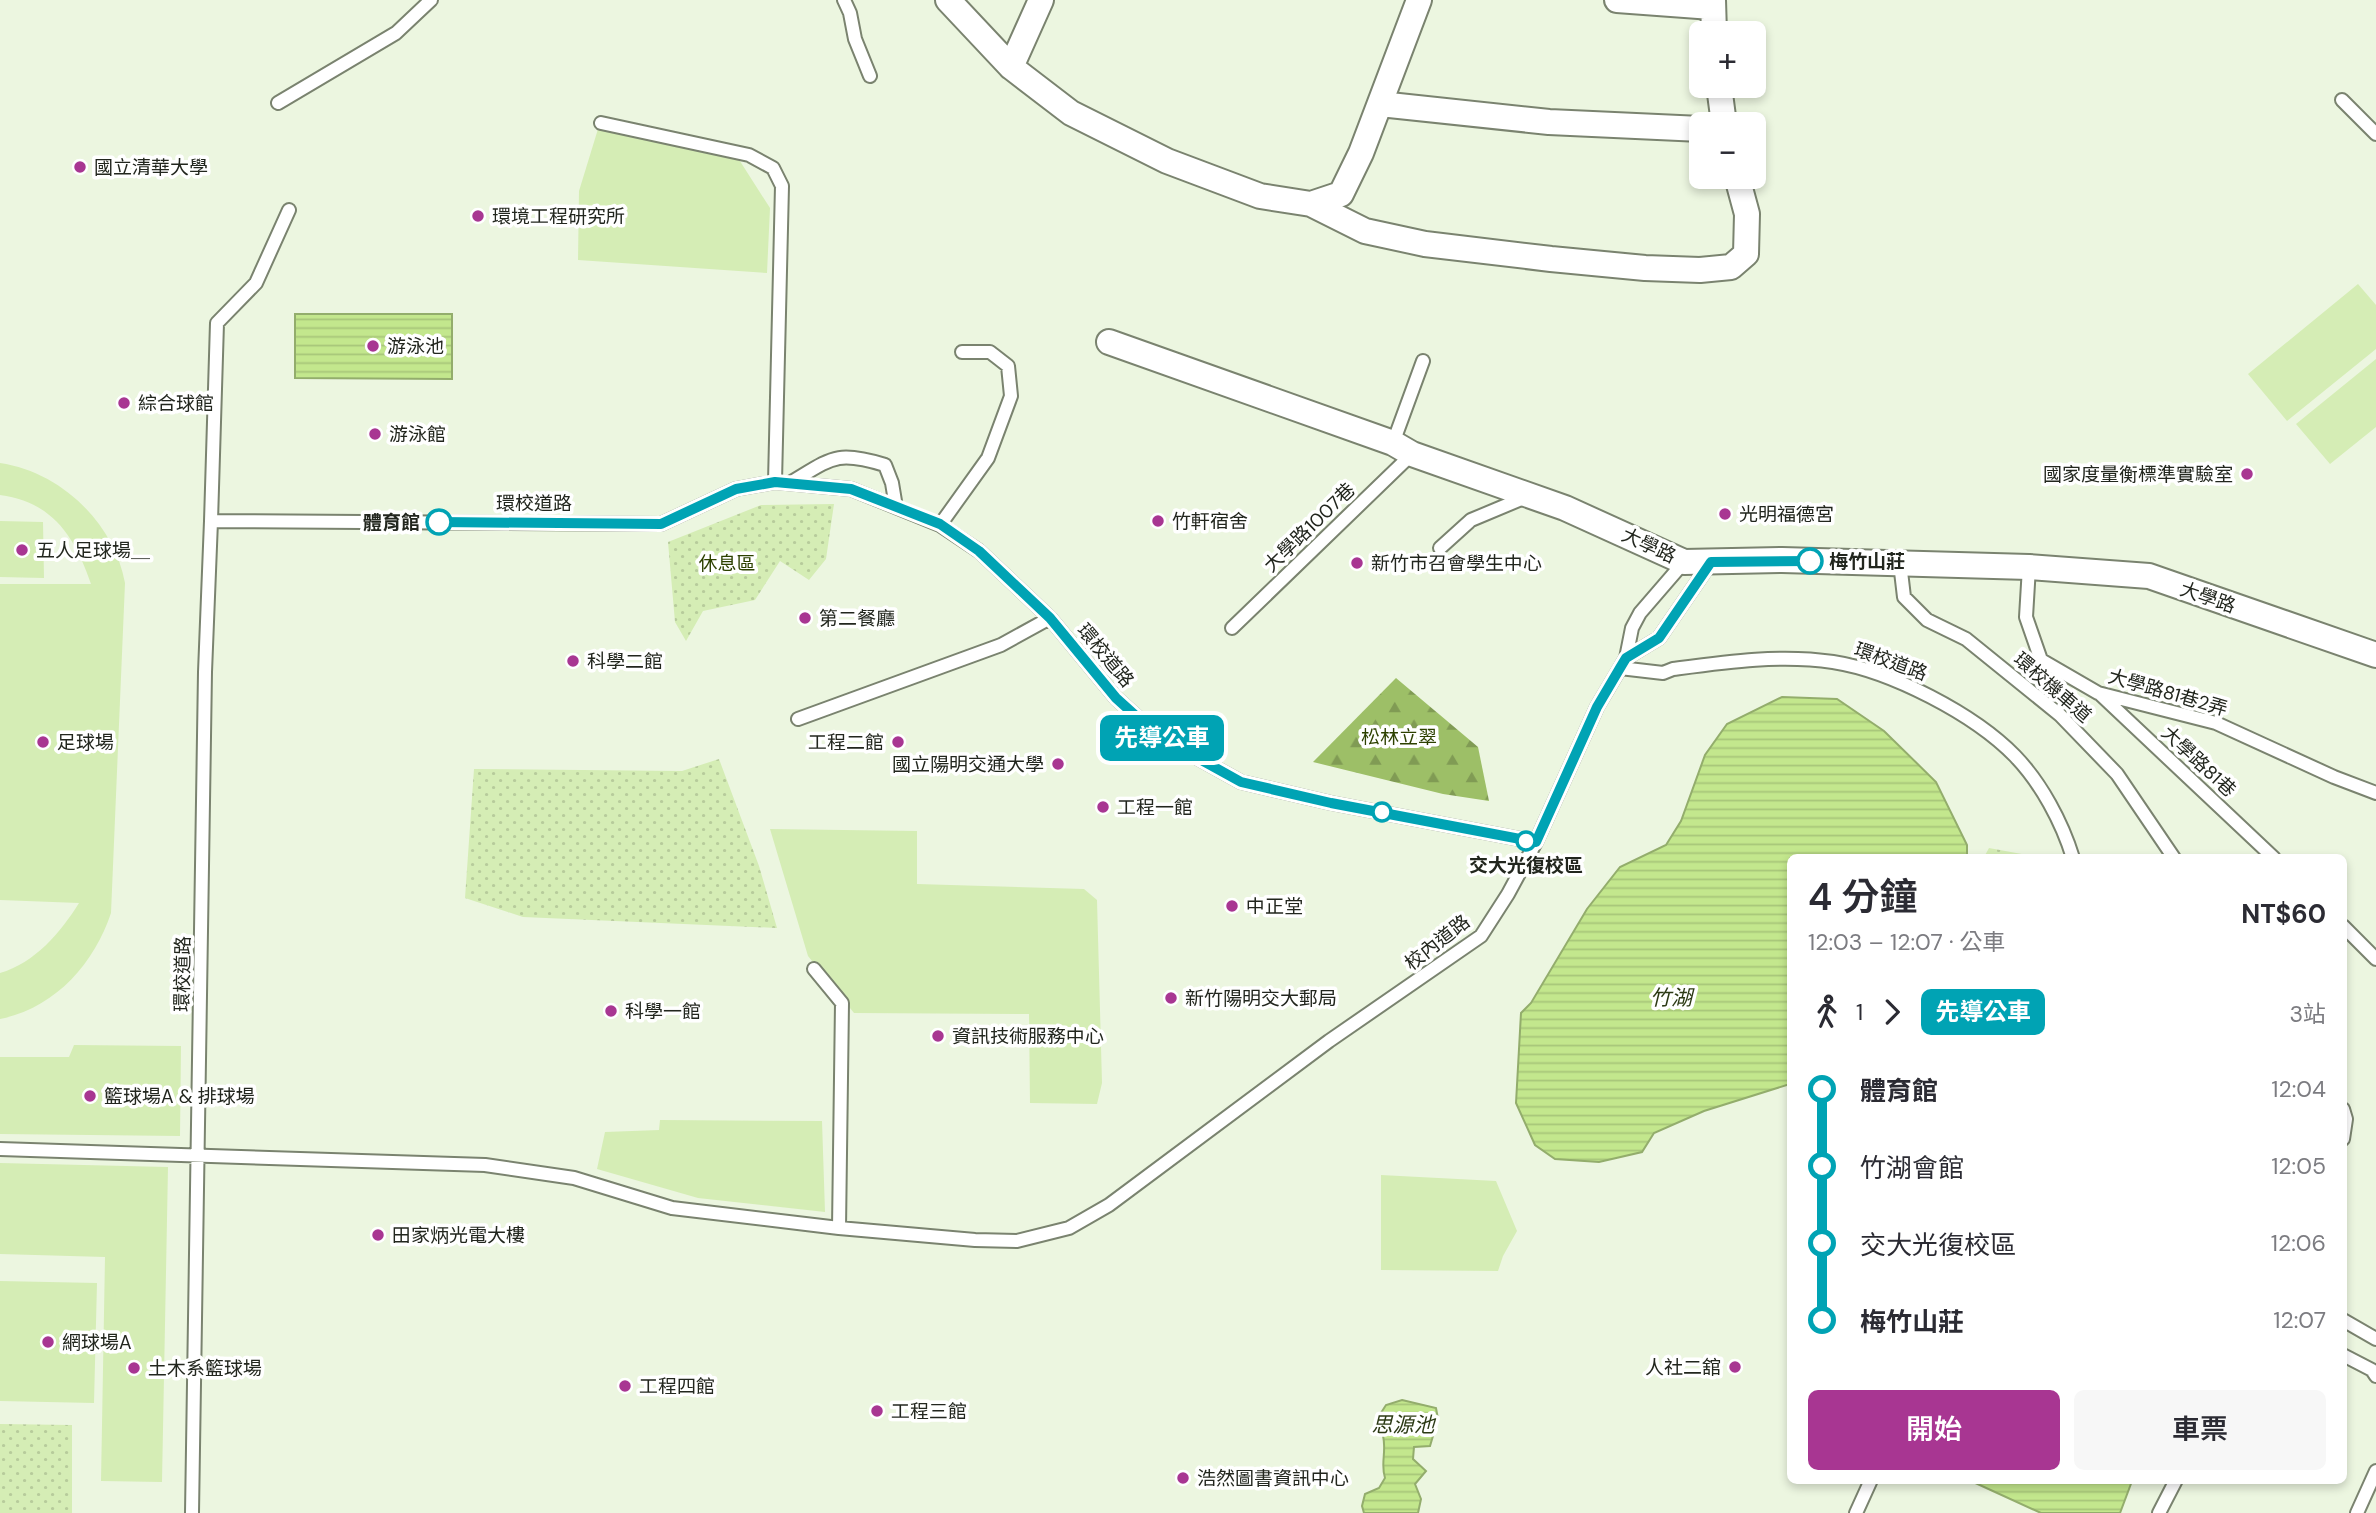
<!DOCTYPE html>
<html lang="zh-TW">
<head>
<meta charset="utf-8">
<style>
  :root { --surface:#fff; --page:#f7f7f7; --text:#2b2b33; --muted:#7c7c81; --accent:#a83692 }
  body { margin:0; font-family:"DM Sans","Noto Sans TC",sans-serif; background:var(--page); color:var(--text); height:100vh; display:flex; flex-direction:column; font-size:26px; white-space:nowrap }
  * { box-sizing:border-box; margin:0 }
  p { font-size:23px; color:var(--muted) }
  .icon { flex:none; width:38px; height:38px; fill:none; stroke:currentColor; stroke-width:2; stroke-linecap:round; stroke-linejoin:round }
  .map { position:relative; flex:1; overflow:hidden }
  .side { position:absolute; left:1787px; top:854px; width:560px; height:630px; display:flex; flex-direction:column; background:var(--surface); border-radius:10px; box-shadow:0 4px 10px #0003 }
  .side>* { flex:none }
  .badge { padding:0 14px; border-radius:10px; font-size:24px; line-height:46px }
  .controls { position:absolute; left:1689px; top:21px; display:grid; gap:14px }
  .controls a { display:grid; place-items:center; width:77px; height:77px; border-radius:10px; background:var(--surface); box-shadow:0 4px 10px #0003; font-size:35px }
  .map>.badge { position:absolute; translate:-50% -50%; box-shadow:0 0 0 4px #fff }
  .legs { display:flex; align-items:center; gap:10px; height:77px; padding:0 21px; font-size:23px }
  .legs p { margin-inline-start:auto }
  .headline { display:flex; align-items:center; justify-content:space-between; height:119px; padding:0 21px }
  h1 { font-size:38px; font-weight:600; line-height:52px }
  .cta { display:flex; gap:14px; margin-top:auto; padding:14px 21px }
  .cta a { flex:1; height:80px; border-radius:10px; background:var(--accent); color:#fff; font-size:28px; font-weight:600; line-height:80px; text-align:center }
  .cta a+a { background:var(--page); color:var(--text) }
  ul { padding:0 21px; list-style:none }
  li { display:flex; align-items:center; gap:24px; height:77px; font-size:26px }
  li i { display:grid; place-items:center; width:10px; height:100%; margin:0 9px; background:currentColor }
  li i::after { content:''; width:18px; height:18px; margin:-9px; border:5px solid; border-radius:50%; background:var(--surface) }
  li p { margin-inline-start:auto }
  li:first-child i { background:linear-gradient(#0000 50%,currentColor 0) }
  li:last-child i { background:linear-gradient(currentColor 50%,#0000 0) }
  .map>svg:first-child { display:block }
  .grass { fill:#d5edb5 }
  .forest { fill:url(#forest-firs) }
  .park { fill:url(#park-dots) }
  .water { fill:url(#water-rules); stroke:#93ad6c; stroke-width:2 }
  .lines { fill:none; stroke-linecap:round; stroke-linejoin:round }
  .service-casing { stroke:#7a836f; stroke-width:16 }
  .minor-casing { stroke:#7a836f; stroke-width:28 }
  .service { stroke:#fff; stroke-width:12 }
  .minor { stroke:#fff; stroke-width:24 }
  .line-1-casing { stroke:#fff; stroke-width:16 }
  .line-1 { stroke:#00a3b4; stroke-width:10 }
  .poi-dot { fill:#a83692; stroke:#fff; stroke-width:2.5 }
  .stop-1-dot { fill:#fff; stroke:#00a3b4; stroke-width:3.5 }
  .labels { text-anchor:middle; stroke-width:7; stroke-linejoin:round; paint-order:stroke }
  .poi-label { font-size:19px; fill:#22261e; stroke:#fff; text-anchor:start }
  .street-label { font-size:19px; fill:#22261e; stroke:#fff }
  .stop-label { font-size:19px; font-weight:bold; fill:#22261e; stroke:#fff; text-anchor:end }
  .park-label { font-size:19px; fill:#2d4100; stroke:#fff }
  .water-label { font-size:21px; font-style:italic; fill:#2c3a15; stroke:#fff }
</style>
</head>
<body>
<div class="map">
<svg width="2376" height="1513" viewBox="0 0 2376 1513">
  <defs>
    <pattern id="forest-firs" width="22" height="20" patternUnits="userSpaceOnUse" patternTransform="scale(1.75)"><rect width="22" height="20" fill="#9dbf67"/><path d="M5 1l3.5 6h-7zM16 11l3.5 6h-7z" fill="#809b54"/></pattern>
    <pattern id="park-dots" width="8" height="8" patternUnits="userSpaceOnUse" patternTransform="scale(1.75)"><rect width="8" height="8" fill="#d5edb5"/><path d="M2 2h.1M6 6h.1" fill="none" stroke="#b7cb9b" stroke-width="1.8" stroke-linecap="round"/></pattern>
    <pattern id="water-rules" width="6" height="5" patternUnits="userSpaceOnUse" patternTransform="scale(1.75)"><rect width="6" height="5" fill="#c3e78d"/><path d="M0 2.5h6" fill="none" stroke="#a7c679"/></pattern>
  </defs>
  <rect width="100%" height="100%" fill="#ecf6e0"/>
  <path class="grass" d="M 598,129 L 738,158 L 770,208 L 767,273 L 578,260 L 579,191 Z
    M 2358,284 L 2376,305 L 2376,349 L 2287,421 L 2248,374 Z
    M 2376,359 L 2376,427 L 2330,464 L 2296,424 Z
    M 0,463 C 61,472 114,523 125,583 L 111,913 C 94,964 55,1008 0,1019 L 0,973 C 35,963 61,932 79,903 L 0,900 L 0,584 L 91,584 C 75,537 53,502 0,495 Z
    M 0,521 L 43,522 L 44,578 L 0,577 Z
    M 770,829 L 917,831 L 917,884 L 1084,889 L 1097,900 L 1102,1083 L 1097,1104 L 1030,1103 L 1029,1014 L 854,1013 L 808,956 Z
    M 74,1045 L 181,1046 L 180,1136 L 0,1134 L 0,1057 L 69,1057 Z
    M 660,1120 L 822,1121 L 825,1212 L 698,1198 L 597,1169 L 605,1132 L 659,1130 Z
    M 0,1163 L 168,1167 L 162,1482 L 101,1481 L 105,1257 L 0,1254 Z
    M 1381,1175 L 1496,1181 L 1517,1231 L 1503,1256 L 1498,1271 L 1381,1270 Z
    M 0,1281 L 97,1283 L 94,1403 L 0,1401 Z"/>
  <path class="forest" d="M 1396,678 L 1478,747 L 1489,801 L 1443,794 L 1313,762 Z"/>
  <path class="park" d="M 834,504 L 826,559 L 809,580 L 780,561 L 755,600 L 703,611 L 686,641 L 675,622 L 668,542 L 761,505 Z
    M 719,759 L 759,866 L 777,928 L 523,917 L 465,898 L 474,769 L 682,771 Z
    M 1989,848 L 2038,857 L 1984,857 Z
    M 0,1424 L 72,1425 L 72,1513 L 0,1513 Z"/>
  <path class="water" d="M 295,314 L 452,314 L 452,379 L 295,378 Z
    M 1782,697 L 1837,699 L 1884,731 L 1936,782 L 1967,845 L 1967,857 L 1790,858 L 1790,1084 L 1704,1111 L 1654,1133 L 1642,1152 L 1599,1162 L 1555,1159 L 1535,1145 L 1516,1103 L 1521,1013 L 1531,1003 L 1587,909 L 1620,867 L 1666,845 L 1681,821 L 1705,755 L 1727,724 Z
    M 1402,1400 L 1436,1408 L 1438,1419 L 1430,1446 L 1414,1447 L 1413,1459 L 1426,1471 L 1415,1484 L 1421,1499 L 1418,1513 L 1364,1513 L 1362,1506 L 1365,1494 L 1379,1488 L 1385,1478 C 1381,1466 1385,1456 1384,1444 C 1384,1434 1379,1425 1379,1416 L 1386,1405 Z
    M 1971,1481 L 2132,1481 L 2120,1513 L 2041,1513 Z"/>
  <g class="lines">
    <defs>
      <path id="service" d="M 844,0 L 850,13 L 855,39 L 870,76
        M 2342,100 L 2376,134
        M 278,103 L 396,33 L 431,0
        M 601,123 L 749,155 L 773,168 L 782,186 L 775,482
        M 1393,443 L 1423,361
        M 790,483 C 832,458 836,450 885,465 L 892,483 L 896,507
        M 211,521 L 217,323 L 256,283 L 289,210
        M 940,525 L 988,458 L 1011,396 L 1008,366 L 990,352 L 962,352
        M 1440,548 L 1471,520 L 1526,497
        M 1900,563 L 1904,597 L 1927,620 L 1966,639 L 2060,715 L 2117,774 L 2174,858
        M 2029,567 L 2026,617 L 2041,660 L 2098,693 L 2216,723 L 2334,777 L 2376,793
        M 1232,628 L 1412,454
        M 1626,658 L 1659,638 L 1711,562
        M 1620,668 L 1663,673 L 1673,669 C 1725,662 1780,654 1833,662 C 1891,671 1974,714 2015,756 C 2041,783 2062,822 2073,858
        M 2101,695 L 2274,858
        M 798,719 L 1001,645 L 1050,618
        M 2343,926 L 2376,959
        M 814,969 L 842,1003 L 839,1228
        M 2343,1109 L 2346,1119 L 2343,1139
        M 0,1149 L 485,1165 L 574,1178 L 672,1208 L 839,1228 L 975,1240 L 1017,1241 L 1069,1228 L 1109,1205 L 1329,1041 L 1481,936 L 1508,894 L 1536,842 L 1597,707 L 1626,658 L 1632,628 L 1640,613 L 1684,562
        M 2343,1320 L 2376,1339
        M 2343,1355 L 2372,1370 L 2376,1376
        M 192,1513 L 205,672 L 211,521 L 661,524 L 736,489 L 775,482 L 851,489 L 940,525 L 979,551 L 1050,618 L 1116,698 L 1158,736 L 1241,782 L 1331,803 L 1536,842
        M 1856,1513 L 1871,1480
        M 2159,1513 L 2176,1480
        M 2357,1513 L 2376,1471"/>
      <path id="minor" d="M 948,0 L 1011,67 L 1071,113 L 1167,161 L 1260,196 L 1311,204 L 1341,194 L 1361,153 L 1419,0
        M 1617,0 L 1712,7
        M 1713,0 L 1714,33
        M 1011,67 L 1041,0
        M 1719,86 L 1724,124
        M 1380,104 L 1549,122 L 1701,129
        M 1311,204 L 1365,231 L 1425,244 L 1551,259 L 1645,268 L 1700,270 L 1731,267 L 1746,254 L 1747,214 L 1737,177
        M 1109,342 L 1393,443 L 1412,454 L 1565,508 L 1684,562 L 1782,560 L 2029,567 L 2149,576 L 2376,655"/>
    </defs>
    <use href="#service" class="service-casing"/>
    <use href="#minor" class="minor-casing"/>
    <use href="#service" class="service"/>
    <use href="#minor" class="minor"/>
  </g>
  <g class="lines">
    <defs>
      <path id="line-1" d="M 439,522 L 661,524 L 736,489 L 775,482 L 851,489 L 940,524 L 979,551 L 1050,618 L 1116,698 L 1158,736 L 1241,782 L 1331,803 L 1536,842 L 1597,707 L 1620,668 L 1626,658 L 1659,638 L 1711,562 L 1810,561"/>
    </defs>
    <use href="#line-1" class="line-1-casing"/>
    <use href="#line-1" class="line-1"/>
  </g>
  <g class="poi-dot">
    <circle cx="80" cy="167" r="7"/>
    <circle cx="478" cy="216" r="7"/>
    <circle cx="373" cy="346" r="7"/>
    <circle cx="124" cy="403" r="7"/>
    <circle cx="375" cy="434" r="7"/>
    <circle cx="2247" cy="474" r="7"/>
    <circle cx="1725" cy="514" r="7"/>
    <circle cx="1158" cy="521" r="7"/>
    <circle cx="22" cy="550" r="7"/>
    <circle cx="1357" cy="563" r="7"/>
    <circle cx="805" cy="618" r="7"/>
    <circle cx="573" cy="661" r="7"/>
    <circle cx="43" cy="742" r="7"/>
    <circle cx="898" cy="742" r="7"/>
    <circle cx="1058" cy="764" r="7"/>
    <circle cx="1103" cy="807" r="7"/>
    <circle cx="1232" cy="906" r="7"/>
    <circle cx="1171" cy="998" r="7"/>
    <circle cx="611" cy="1011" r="7"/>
    <circle cx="938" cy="1036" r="7"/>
    <circle cx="90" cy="1096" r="7"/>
    <circle cx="378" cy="1235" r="7"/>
    <circle cx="48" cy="1342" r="7"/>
    <circle cx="1735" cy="1367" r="7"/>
    <circle cx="134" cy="1368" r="7"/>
    <circle cx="625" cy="1386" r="7"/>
    <circle cx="877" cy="1411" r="7"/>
    <circle cx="1183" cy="1478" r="7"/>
  </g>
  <g class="stop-1-dot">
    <circle cx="439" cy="522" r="12"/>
    <circle cx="1810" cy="561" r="12"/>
    <circle cx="1382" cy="812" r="9"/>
    <circle cx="1526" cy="841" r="9"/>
  </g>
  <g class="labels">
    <g class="poi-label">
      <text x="94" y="174">國立清華大學</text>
      <text x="492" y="223">環境工程研究所</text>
      <text x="387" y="353">游泳池</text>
      <text x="138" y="410">綜合球館</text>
      <text x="389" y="441">游泳館</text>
      <text x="2233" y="481" text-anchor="end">國家度量衡標準實驗室</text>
      <text x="1739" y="521">光明福德宮</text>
      <text x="1172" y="528">竹軒宿舍</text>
      <text x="36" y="557">五人足球場＿</text>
      <text x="1371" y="570">新竹市召會學生中心</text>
      <text x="819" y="625">第二餐廳</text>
      <text x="587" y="668">科學二館</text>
      <text x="57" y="749">足球場</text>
      <text x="884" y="749" text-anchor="end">工程二館</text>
      <text x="1044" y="771" text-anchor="end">國立陽明交通大學</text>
      <text x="1117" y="814">工程一館</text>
      <text x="1246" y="913">中正堂</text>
      <text x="1185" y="1005">新竹陽明交大郵局</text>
      <text x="625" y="1018">科學一館</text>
      <text x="952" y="1043">資訊技術服務中心</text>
      <text x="104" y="1103">籃球場A &amp; 排球場</text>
      <text x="392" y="1242">田家炳光電大樓</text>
      <text x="62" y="1349">網球場A</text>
      <text x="1721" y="1374" text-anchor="end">人社二舘</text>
      <text x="148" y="1375">土木系籃球場</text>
      <text x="639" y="1393">工程四館</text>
      <text x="891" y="1418">工程三館</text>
      <text x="1197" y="1485">浩然圖書資訊中心</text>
    </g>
    <g class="street-label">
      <text x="534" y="510">環校道路</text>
      <text transform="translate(1309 527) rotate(-44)" y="7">大學路1007巷</text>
      <text transform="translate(1649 545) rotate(25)" y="7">大學路</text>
      <text transform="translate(2208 597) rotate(19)" y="7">大學路</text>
      <text transform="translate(1106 655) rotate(50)" y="7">環校道路</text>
      <text transform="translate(1891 661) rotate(20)" y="7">環校道路</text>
      <text transform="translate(2053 687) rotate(41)" y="7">環校機車道</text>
      <text transform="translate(2168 692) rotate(16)" y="7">大學路81巷2弄</text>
      <text transform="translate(2199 761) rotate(43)" y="7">大學路81巷</text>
      <text transform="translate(1437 942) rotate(-38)" y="7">校內道路</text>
      <text transform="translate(182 974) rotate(-89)" y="7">環校道路</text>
    </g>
    <g class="stop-label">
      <text x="420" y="529">體育館</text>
      <text x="1829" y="568" text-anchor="start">梅竹山莊</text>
      <text x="1526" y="872" text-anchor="middle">交大光復校區</text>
    </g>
    <g class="park-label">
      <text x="727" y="570">休息區</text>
      <text x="1399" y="744">松林立翠</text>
    </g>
    <g class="water-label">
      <text x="1671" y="1005">竹湖</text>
      <text x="1403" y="1432">思源池</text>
    </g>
  </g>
</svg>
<div class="controls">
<a>+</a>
<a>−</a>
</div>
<b class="badge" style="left:1162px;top:738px;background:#00a3b4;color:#fff">先導公車</b>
<section class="side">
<div class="headline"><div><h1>4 分鐘</h1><p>12:03 – 12:07 · 公車</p></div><b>NT$60</b></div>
<div class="legs"><svg class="icon" aria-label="walk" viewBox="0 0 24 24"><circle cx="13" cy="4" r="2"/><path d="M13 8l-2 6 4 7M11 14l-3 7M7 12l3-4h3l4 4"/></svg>1<svg class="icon" aria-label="forward" viewBox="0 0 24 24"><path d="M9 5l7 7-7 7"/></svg><b class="badge" style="background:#00a3b4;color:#fff">先導公車</b><p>3站</p></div>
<ul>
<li><i style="color:#00a3b4"></i><b>體育館</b><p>12:04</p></li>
<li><i style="color:#00a3b4"></i><span>竹湖會館</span><p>12:05</p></li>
<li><i style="color:#00a3b4"></i><span>交大光復校區</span><p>12:06</p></li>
<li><i style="color:#00a3b4"></i><b>梅竹山莊</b><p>12:07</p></li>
</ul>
<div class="cta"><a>開始</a><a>車票</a></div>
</section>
</div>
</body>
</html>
